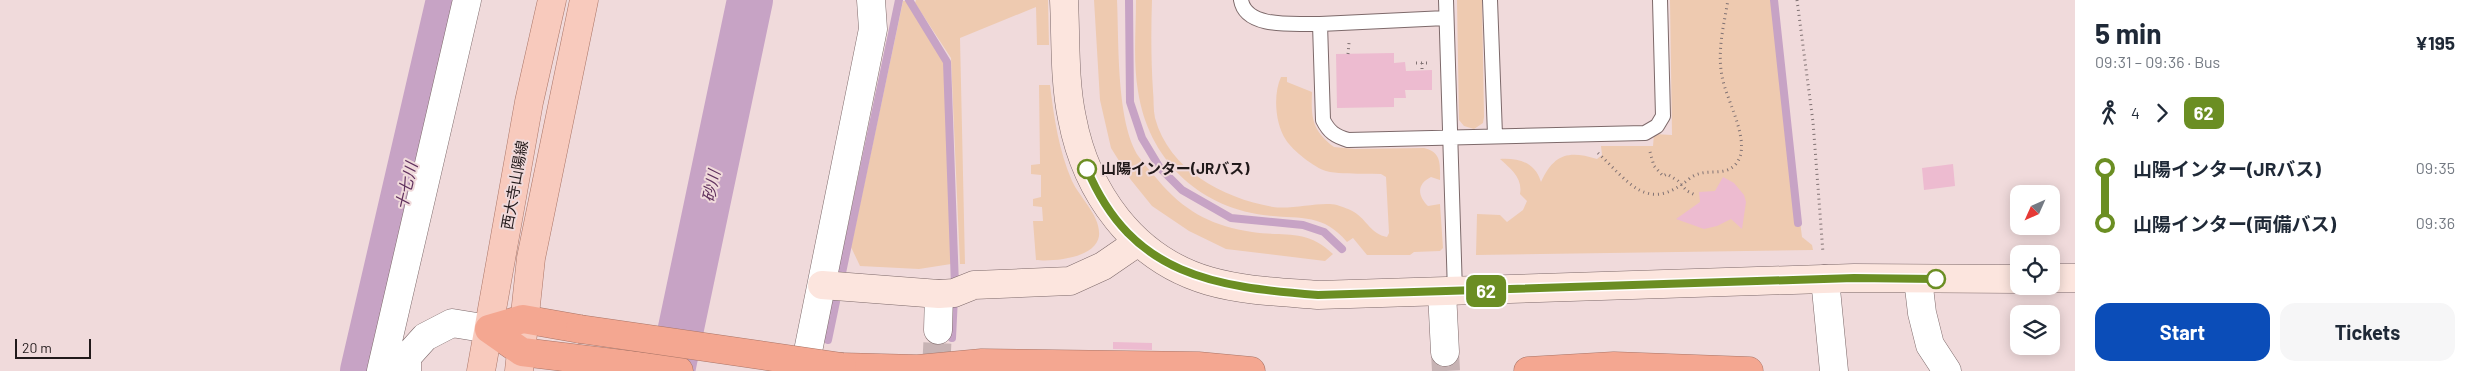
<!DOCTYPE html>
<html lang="en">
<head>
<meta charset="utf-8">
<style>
  :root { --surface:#fff; --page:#f6f6f7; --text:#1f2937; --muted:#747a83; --accent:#0b4db8 }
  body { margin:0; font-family:Barlow,"Noto Sans JP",sans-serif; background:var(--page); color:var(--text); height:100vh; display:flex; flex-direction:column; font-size:19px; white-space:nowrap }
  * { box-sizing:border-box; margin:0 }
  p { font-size:16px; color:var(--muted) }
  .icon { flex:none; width:28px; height:28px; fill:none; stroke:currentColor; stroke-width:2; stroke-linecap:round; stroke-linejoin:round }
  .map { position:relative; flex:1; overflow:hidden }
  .details { display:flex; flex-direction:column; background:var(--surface); width:400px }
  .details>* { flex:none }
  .badge { padding:0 10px; border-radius:8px; font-size:18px; line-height:32px }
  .needle { width:32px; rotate:225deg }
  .controls { position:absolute; left:2010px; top:185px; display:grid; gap:10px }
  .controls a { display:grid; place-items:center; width:50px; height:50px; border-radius:10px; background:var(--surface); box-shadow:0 2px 12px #0003; font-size:25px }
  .scale { position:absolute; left:15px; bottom:12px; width:76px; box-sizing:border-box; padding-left:5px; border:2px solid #21191a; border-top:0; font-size:14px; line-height:18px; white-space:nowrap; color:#21191a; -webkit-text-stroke:4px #f0dadb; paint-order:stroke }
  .map>.badge { position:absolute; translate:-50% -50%; box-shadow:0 0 0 2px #fff }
  .legs { display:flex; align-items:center; gap:8px; height:55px; padding:0 20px; font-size:16px }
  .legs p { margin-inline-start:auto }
  .head { display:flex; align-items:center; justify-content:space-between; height:85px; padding:0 20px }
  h1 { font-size:28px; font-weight:700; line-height:38px }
  .button { display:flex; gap:10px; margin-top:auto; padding:10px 20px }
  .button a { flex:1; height:58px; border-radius:15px; background:var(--accent); color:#fff; font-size:20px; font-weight:700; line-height:58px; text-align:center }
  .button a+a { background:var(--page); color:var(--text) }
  ul { padding:0 20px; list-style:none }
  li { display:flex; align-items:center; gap:18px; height:55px; font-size:19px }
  li i { display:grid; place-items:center; width:8px; height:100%; margin:0 6px; background:currentColor }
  li i::after { content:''; width:12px; height:12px; margin:-6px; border:4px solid; border-radius:50%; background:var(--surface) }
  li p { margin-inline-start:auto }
  li:first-child i { background:linear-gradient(#0000 50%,currentColor 0) }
  li:last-child i { background:linear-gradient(currentColor 50%,#0000 0) }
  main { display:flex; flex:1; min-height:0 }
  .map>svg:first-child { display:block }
  .green { fill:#eecab0 }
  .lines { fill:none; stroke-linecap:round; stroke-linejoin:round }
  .stream { stroke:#c7a3c5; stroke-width:8 }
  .river { stroke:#c7a3c5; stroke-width:46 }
  .building { fill:#edbbd0 }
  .street-tunnel { stroke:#c7b3b4; stroke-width:28; stroke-dasharray:28 14; stroke-linecap:butt }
  .lane-casing { stroke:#7d696a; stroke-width:16 }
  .street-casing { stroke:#7d696a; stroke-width:29 }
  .secondary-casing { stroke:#7d696a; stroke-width:29 }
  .primary-casing { stroke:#aa7567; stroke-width:29 }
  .highway-casing { stroke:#aa7567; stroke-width:29 }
  .path { stroke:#807273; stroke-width:3; stroke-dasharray:1 4; stroke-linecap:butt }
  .lane { stroke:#fff; stroke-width:14 }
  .street { stroke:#fff; stroke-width:28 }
  .secondary { stroke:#fce5de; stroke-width:28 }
  .primary { stroke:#f8cabd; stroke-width:28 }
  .highway { stroke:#f4a791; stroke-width:28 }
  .highway-bridge-casing { stroke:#aa7567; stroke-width:29; stroke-linecap:butt }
  .highway-bridge { stroke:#f4a791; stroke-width:28 }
  .line-1-casing { stroke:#fff; stroke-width:11 }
  .line-1 { stroke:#6b8e23; stroke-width:8 }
  .stop-1-dot { fill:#fff; stroke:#6b8e23; stroke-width:2.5 }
  .labels { text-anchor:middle; stroke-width:4; stroke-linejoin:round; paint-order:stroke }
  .stop-label { font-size:15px; font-weight:bold; fill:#21191a; stroke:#f0dadb; text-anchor:start }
  .street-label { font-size:15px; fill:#21191a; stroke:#f0dadb }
  .water-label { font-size:16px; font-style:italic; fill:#60315e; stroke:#f0dadb }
</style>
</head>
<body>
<main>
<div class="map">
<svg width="2075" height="371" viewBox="0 0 2075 371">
  <rect width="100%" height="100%" fill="#f0dadb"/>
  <path class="green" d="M 916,0 L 1048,0 L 1049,45 L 1037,45 L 1036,7 L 960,38 L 965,264 L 960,264 L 951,58 L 915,3 Z
    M 1094,0 L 1117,0 C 1119,41 1116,123 1139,157 C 1146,167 1155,176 1163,186 C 1189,214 1214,226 1252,232 C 1285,237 1306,228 1333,254 L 1325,261 L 1226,249 L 1189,231 L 1152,206 L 1131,180 L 1111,148 L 1100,100 Z
    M 1136,0 L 1152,0 C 1151,30 1151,61 1153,91 C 1154,100 1153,109 1155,118 C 1169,170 1223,198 1273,207 C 1292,210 1321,201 1337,205 C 1342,207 1350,209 1354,212 C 1367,220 1371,234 1387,237 L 1389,233 L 1386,177 L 1381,174 C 1363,173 1342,175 1326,171 C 1315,168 1292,150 1286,140 C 1275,124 1273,94 1281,77 L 1287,77 L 1287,82 L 1312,92 C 1311,118 1312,130 1334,147 L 1355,149 L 1424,148 C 1442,152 1440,165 1440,180 L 1431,177 C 1417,184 1417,195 1428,206 L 1440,204 L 1443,248 L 1440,251 L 1414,252 L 1410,255 L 1367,255 L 1353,238 L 1347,242 C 1322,212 1298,220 1263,215 C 1197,206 1148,158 1138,91 C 1133,62 1136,30 1136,0 Z
    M 1457,0 L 1482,0 L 1484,117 L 1483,123 L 1474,129 L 1464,126 L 1459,120 Z
    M 1670,0 L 1772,0 L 1802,237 L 1812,245 L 1813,250 L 1476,255 L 1477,214 L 1500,215 L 1507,222 L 1523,210 L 1527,201 L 1520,194 C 1523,178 1511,169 1500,159 C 1519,158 1535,162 1541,182 C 1554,154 1568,150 1597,159 L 1602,155 L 1601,146 L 1653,146 L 1654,134 L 1672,135 Z
    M 903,1 L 908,1 L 947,65 L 953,261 L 951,264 L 919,269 L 860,266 L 851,247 Z
    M 1039,85 L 1050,85 C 1054,118 1059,151 1072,181 C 1080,198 1101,216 1099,236 C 1096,258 1053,262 1036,260 L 1033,221 L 1043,221 L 1042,207 L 1033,206 L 1033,199 L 1041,197 L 1041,175 L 1031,174 L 1031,165 L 1040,164 Z"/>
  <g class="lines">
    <path class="stream" d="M 909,0 L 947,62 L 955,286
      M 1129,0 L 1130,102 L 1142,138 L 1160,168 L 1182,190 L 1231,218 L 1303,225 L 1324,232 L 1342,249
      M 1774,0 L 1798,223
      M 952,338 L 954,297
      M 828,340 L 899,0"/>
    <path class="river" d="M 363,371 L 449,0
      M 672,371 L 750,0"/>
  </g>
  <path class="building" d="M 1394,53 L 1394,63 L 1405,62 L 1406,71 L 1432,70 L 1432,90 L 1405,90 L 1406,98 L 1394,98 L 1394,107 L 1337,108 L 1336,54 Z
    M 1953,164 L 1955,186 L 1924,190 L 1922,168 Z
    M 1723,177 L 1734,183 L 1744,195 L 1746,202 L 1742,229 L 1731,219 L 1717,226 L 1704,229 L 1676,219 L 1700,202 L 1699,192 L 1715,191 Z
    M 1113,342 L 1152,343 L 1152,350 L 1113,349 Z"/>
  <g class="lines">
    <path class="street-tunnel" d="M 1445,352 L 1446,371
      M 936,371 L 938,330"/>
    <defs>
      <path id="lane" d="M 1241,0 C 1246,30 1298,23 1320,24
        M 1446,0 L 1455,292
        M 1490,0 L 1495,135
        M 1446,18 L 1320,24 L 1323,120 C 1329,132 1335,136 1348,140 L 1645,133 L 1657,126 L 1663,116 L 1660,0"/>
      <path id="street" d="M 1825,279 L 1834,371
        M 1918,279 L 1922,313 L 1930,345 L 1947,371
        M 1442,292 L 1445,352
        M 938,330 L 939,294
        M 381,371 L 467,0
        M 407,371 L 407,357 L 425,337 L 452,323 L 489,329
        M 804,371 L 873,29 L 871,0"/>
      <path id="secondary" d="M 1064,0 C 1066,39 1064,80 1072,118 C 1086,192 1133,259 1209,281 C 1244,291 1281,292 1318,295 L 1854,278 L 2019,279
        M 2051,278 L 2075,278
        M 822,285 L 939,294 L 954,293 L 974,285 L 1070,281 L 1103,266 L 1138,242"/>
      <path id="primary" d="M 481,371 L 529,102 L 552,0
        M 519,371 L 531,258 L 584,0"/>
      <path id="highway" d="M 489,329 L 522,352 L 679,371
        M 489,329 L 523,319 L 580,329
        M 842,367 L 918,369 L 982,363 L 1198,366 L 1251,371
        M 1528,371 L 1614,366 L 1749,371"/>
    </defs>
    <use href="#lane" class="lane-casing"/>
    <use href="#street" class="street-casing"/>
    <use href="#secondary" class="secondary-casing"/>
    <use href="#primary" class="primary-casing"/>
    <use href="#highway" class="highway-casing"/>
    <path class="path" d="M 1797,0 L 1813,122 L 1823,253
      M 1348,54 L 1349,43
      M 1416,63 L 1430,63
      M 1422,63 L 1422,70
      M 1650,152 L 1654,166 L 1663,176 L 1667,174 L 1678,181 L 1687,191 L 1695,195
      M 1598,153 C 1629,182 1647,214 1689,179 C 1705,166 1722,178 1735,165 C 1754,145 1726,101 1722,76 C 1717,51 1724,24 1728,0"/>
    <use href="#lane" class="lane"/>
    <use href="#street" class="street"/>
    <use href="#secondary" class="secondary"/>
    <use href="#primary" class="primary"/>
    <use href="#highway" class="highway"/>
    <defs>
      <path id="highway-bridge" d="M 580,329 L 842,367"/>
    </defs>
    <use href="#highway-bridge" class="highway-bridge-casing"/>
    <use href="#highway-bridge" class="highway-bridge"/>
  </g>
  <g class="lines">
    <defs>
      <path id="line-1" d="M 1087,169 C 1132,276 1215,287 1318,295 L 1854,278 L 1936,279"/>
    </defs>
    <use href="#line-1" class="line-1-casing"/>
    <use href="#line-1" class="line-1"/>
  </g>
  <g class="stop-1-dot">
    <circle cx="1087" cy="169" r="9"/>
    <circle cx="1936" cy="279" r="9"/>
  </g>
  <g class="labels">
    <g class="stop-label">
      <text x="1101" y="174">山陽インター(JRバス)</text>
    </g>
    <g class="street-label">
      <text transform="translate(515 185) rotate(-80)" y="5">西大寺山陽線</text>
    </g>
    <g class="water-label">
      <text transform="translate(406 186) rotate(-77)" y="6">十七川</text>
      <text transform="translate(711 186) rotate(-78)" y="6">砂川</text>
    </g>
  </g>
</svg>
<div class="controls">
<a><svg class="needle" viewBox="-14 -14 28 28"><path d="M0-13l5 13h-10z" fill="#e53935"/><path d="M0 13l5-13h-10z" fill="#747a83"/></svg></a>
<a><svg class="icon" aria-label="locate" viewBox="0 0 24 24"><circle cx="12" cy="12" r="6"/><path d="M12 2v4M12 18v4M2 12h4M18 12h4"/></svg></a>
<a><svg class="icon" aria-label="layers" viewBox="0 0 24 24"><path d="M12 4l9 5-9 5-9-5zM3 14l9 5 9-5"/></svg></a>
</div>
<div class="scale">20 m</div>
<b class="badge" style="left:1486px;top:291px;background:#6b8e23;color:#fff">62</b>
</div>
<section class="details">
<div class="head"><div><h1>5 min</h1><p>09:31 – 09:36 · Bus</p></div><b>¥195</b></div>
<div class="legs"><svg class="icon" aria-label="walk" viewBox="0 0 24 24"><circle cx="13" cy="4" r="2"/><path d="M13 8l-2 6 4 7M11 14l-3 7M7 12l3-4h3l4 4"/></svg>4<svg class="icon" aria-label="forward" viewBox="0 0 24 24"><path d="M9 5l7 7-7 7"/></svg><b class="badge" style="background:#6b8e23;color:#fff">62</b></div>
<ul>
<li><i style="color:#6b8e23"></i><b>山陽インター(JRバス)</b><p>09:35</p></li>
<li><i style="color:#6b8e23"></i><b>山陽インター(両備バス)</b><p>09:36</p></li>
</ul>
<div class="button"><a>Start</a><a>Tickets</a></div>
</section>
</main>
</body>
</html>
